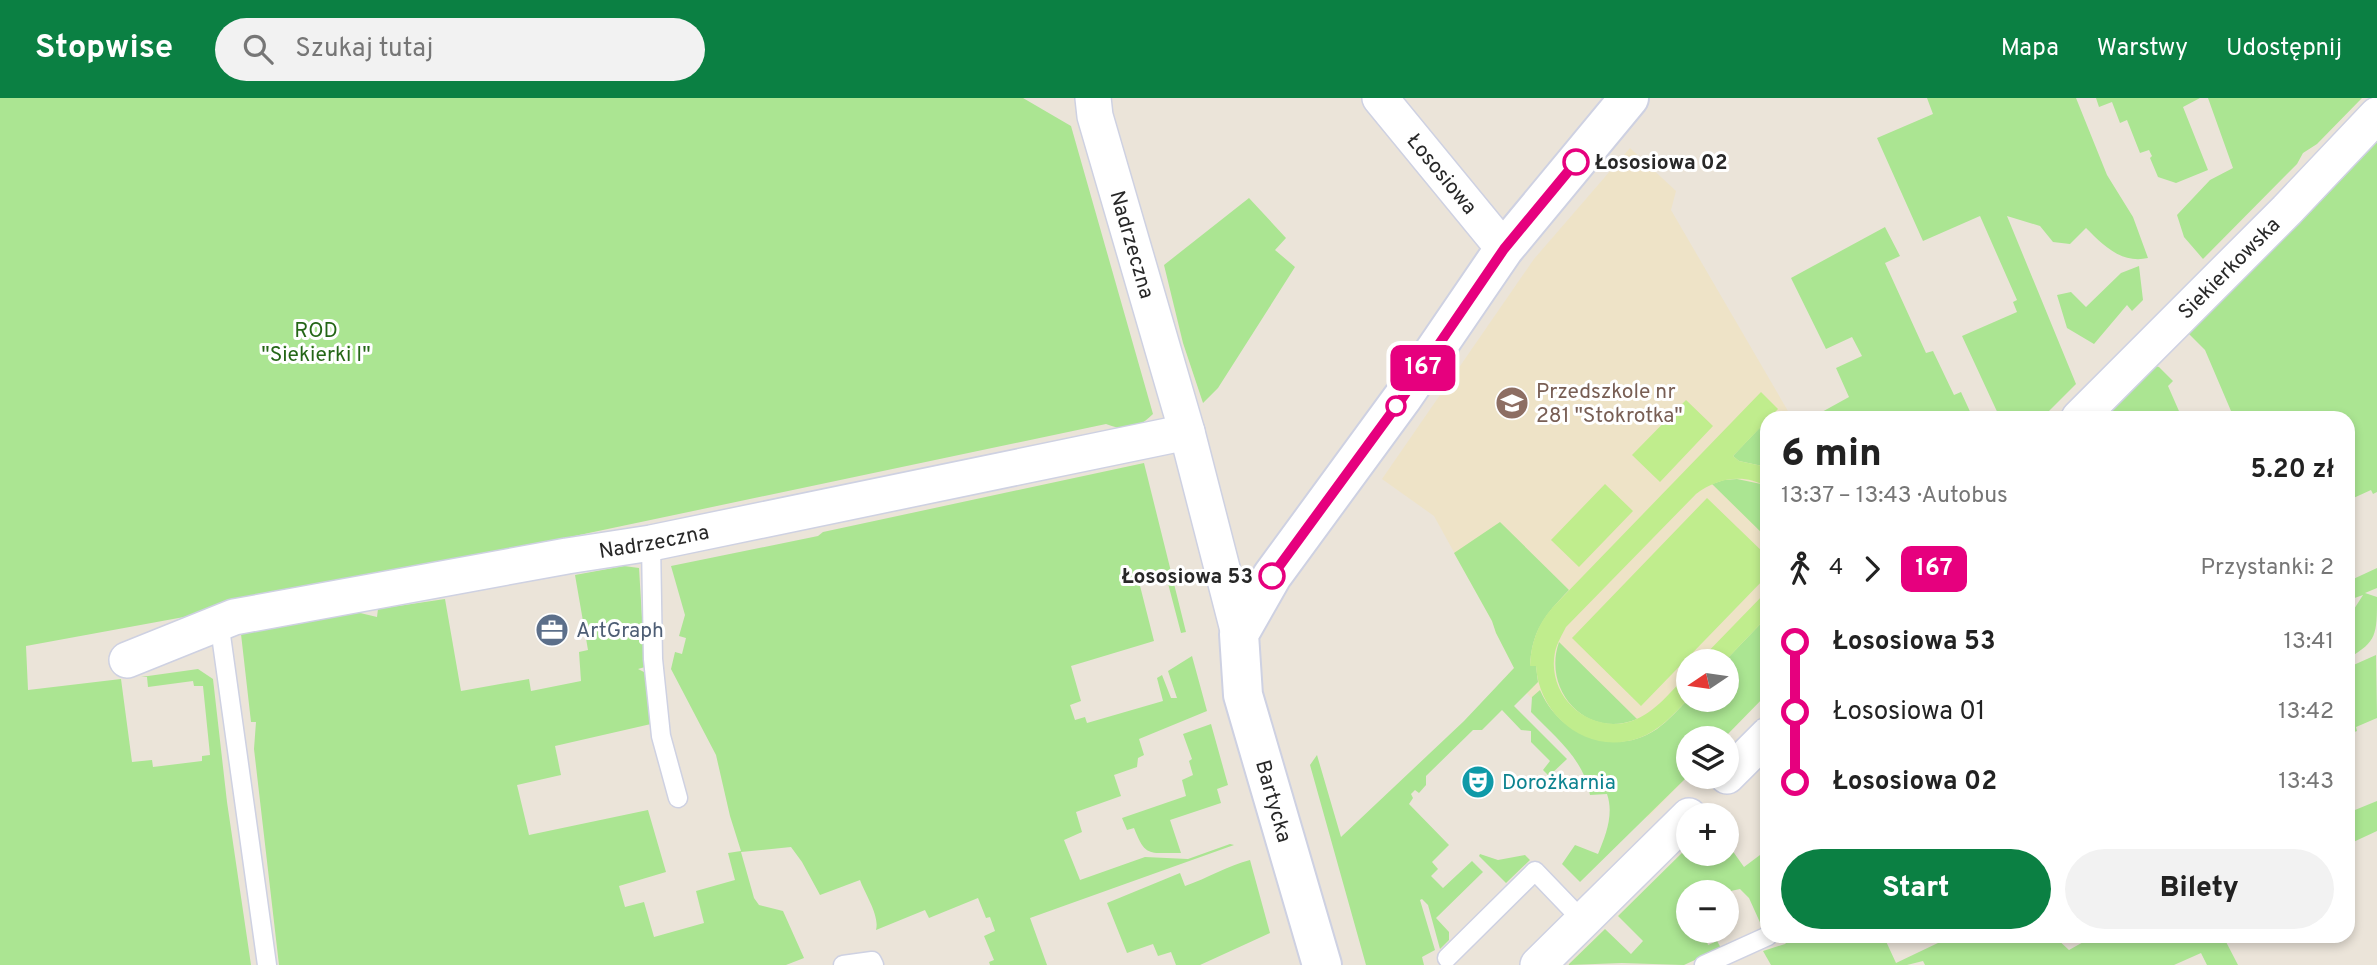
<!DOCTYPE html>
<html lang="pl">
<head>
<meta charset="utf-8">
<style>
  :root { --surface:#fff; --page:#f2f2f2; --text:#222; --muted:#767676; --accent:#0b8043 }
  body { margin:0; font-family:Overpass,sans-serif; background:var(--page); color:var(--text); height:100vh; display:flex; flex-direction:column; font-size:26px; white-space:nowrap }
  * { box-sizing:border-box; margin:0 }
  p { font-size:23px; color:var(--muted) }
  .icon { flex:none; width:38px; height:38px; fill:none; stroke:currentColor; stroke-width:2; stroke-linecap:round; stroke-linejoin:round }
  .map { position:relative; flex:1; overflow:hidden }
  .sheet { position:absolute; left:1760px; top:313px; width:595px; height:532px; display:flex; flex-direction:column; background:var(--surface); border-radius:21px; box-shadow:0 4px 10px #0003 }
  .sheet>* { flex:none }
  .badge { padding:0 14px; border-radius:10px; font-size:24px; line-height:46px }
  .needle { width:46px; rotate:257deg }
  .tools { position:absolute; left:1676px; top:551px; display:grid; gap:14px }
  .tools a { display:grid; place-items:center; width:63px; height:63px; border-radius:50%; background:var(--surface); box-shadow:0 4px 10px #0003; font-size:35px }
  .map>.badge { position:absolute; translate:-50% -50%; box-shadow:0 0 0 4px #fff }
  .legs { display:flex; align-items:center; gap:10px; height:77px; padding:0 21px; font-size:23px }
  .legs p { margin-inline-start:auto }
  .head { display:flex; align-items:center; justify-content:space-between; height:119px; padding:0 21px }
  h1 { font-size:38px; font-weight:800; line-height:52px }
  .button { display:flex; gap:14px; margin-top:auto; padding:14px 21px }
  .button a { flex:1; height:80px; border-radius:42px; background:var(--accent); color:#fff; font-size:28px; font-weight:800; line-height:80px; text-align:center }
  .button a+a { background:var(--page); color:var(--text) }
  ul { padding:0 21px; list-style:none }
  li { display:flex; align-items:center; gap:24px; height:70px; font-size:26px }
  li i { display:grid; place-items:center; width:10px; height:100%; margin:0 9px; background:currentColor }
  li i::after { content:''; width:18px; height:18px; margin:-9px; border:5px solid; border-radius:50%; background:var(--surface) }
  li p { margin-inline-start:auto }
  li:first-child i { background:linear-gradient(#0000 50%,currentColor 0) }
  li:last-child i { background:linear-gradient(currentColor 50%,#0000 0) }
  header { display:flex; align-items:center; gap:42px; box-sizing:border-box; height:98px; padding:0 35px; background:var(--accent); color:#fff }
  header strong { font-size:33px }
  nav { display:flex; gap:38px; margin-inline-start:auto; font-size:24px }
  .search { width:490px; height:63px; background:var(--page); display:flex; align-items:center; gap:18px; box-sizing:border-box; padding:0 24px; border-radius:38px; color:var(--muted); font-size:26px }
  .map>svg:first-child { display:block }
  .education { fill:#eee3c7; fill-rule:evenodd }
  .green { fill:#abe592 }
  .pitch { fill:#c0ed8d }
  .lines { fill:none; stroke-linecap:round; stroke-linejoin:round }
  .service-casing { stroke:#ced1e2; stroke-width:21 }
  .minor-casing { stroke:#ced1e2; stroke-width:38 }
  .tertiary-casing { stroke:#ced1e2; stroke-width:42 }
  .service { stroke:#fff; stroke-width:18 }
  .minor { stroke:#fff; stroke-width:35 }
  .tertiary { stroke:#fff; stroke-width:38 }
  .line-1-casing { stroke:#fff; stroke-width:16 }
  .line-1 { stroke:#e6007e; stroke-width:10 }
  .stop-1-dot { fill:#fff; stroke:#e6007e; stroke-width:3.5 }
  .labels { text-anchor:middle; stroke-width:6; stroke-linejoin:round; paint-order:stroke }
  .stop-label { font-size:21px; font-weight:bold; fill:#282828; stroke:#fff; text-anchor:start }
  .street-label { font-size:21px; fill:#282828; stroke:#fff }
  .park-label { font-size:21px; fill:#246616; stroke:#fff }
  .education-label { font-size:21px; fill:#785e54; stroke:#fff; text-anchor:start }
  .service-label { font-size:21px; fill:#4e5e75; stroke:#fff; text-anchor:start }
  .culture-label { font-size:21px; fill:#0d838f; stroke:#fff; text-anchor:start }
</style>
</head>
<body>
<header>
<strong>Stopwise</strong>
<div class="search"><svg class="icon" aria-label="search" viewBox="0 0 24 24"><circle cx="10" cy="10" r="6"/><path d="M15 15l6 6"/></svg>Szukaj tutaj</div>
<nav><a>Mapa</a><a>Warstwy</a><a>Udostępnij</a></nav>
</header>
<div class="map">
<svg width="2377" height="867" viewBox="0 0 2377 867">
  <rect width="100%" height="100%" fill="#ebe4d9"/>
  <path class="education" d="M 1630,50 L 1676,93 L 1671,112 L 1792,320 L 1768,320 L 1767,596 L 1724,640 L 1689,640 L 1689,677 L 1648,719 L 1508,576 L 1514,570 L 1496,535 L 1492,523 L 1434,418 L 1382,381 L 1534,161 ZM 1689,564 L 1727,564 L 1727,602 L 1689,602 Z"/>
  <path class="green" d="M 0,0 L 1023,0 L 1071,28 L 1153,316 C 1136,332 1128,334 1106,326 L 233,510 L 26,548 L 28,592 L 121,581 L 132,664 L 152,662 L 153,669 L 202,663 L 202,658 L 210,657 L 203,588 L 194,588 L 193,583 L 148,589 L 147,579 L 141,579 L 198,571 L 213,581 L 227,704 L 251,867 L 0,867 Z
    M 1927,0 L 2076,0 L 2107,77 L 2133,119 L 2148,160 C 2121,166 2103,147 2086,130 L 2070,146 L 2053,144 L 2040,128 L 2007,118 L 2076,286 L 2042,320 L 2000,320 L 1962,238 L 2017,214 L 2013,204 L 2017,202 L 1980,118 L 1923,143 L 1877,40 L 1933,16 Z
    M 2096,0 L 2200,0 L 2183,9 L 2208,72 L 2176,85 L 2158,79 L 2150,60 L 2152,58 L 2149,52 L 2140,55 L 2127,22 L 2120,25 L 2112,4 L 2099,9 Z
    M 2208,0 L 2362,0 L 2317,46 L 2303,55 L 2297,66 L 2203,161 L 2184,139 L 2177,117 L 2210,82 L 2233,70 Z
    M 2377,43 L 2377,394 L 2373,396 L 2371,392 L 2349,402 L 2348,320 L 2263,320 L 2262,318 L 2256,320 L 2234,320 L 2205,252 L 2185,232 Z
    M 1249,100 L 1286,140 L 1275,152 L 1295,169 L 1218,290 L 1203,305 L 1183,245 L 1164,167 Z
    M 1885,129 L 1900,158 L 1885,165 L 1926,255 L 1933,253 L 1954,297 L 1961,294 L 1973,320 L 1811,320 L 1849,299 L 1836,270 L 1862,258 L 1852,239 L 1826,251 L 1791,180 Z
    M 2139,168 L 2143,202 L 2132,213 L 2127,207 L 2094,246 L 2067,230 L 2057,197 L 2071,194 L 2086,209 L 2121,175 Z
    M 2148,266 L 2159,269 L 2173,283 L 2168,288 L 2182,320 L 2095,320 Z
    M 1767,322 L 1767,335 L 1763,340 L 1762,346 L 1767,352 L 1767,369 L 1739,363 L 1733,358 Z
    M 1144,365 L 1186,534 L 1181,535 L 1165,474 L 1138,480 L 1154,543 L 1071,568 L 1081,603 L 1070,607 L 1075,622 L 1085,619 L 1087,625 L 1163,603 L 1157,580 L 1162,577 L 1171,600 L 1177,600 L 1168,573 L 1192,558 L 1207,613 L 1139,641 L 1144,657 L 1138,660 L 1137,669 L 1114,677 L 1121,698 L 1076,714 L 1082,734 L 1064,742 L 1080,782 L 1145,759 L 1188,761 L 1230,746 L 1234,747 L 1030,820 L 1047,867 L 990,867 L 989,864 L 994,862 L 984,838 L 995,833 L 990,819 L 986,820 L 978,800 L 929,820 L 925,812 L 876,832 C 880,818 865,796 860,782 L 820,797 L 802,764 L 791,749 L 741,754 L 754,800 L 759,807 L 783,813 L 804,860 L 786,867 L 279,867 L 254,651 L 256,624 L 251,624 L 241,536 L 356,514 L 377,519 L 378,511 L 445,501 L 461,593 L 529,581 L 531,593 L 581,583 L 579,554 L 588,552 L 575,477 L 624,468 L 639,470 L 645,569 L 638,571 L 646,575 L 651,626 L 555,648 L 561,677 L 517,687 L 529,737 L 648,712 L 666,774 L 619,788 L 625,809 L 644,804 L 654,839 L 704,825 L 696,793 L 735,782 L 728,755 L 741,753 L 730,718 L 716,657 L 671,571 L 675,554 L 682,556 L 686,540 L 679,538 L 685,517 L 671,468 L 818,438 L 823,434 Z
    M 1737,381 L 1761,386 L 1767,389 L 1767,440 L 1712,386 L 1724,382 Z
    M 1500,424 L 1569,492 C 1545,517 1532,532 1530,568 L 1536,568 L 1538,584 L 1514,608 L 1567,661 L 1549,678 L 1543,672 L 1550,663 L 1531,644 L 1531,633 L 1521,632 L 1502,612 L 1482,632 L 1473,632 L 1426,678 L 1426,687 L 1419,695 L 1415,692 L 1411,696 L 1413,700 L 1409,706 L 1449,747 L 1432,764 L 1438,771 L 1431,778 L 1443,790 L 1472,763 L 1483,774 L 1436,820 L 1449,834 L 1449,842 L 1440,851 L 1428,807 L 1422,801 L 1420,802 L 1435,852 L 1422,859 L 1424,867 L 1366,867 L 1310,667 L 1317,657 L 1341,739 L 1464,623 L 1514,570 L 1496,535 L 1492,523 L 1454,455 Z
    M 2377,470 L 2377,490 L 2365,495 L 2377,499 C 2377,537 2377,543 2349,560 L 2349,519 L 2363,497 L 2349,502 L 2349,483 Z
    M 1767,519 L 1767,596 L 1724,640 L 1689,640 L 1689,677 L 1580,784 L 1562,766 L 1575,747 L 1598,756 C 1606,737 1614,716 1607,696 L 1590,697 C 1584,661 1555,639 1531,614 L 1532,599 L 1540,592 C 1559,637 1614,660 1657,631 C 1669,622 1679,611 1689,600 L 1727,602 L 1727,564 L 1725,563 Z
    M 1559,544 L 1637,621 C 1587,642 1542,593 1559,544 Z
    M 2376,557 L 2377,620 L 2356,629 L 2357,633 L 2349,636 L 2349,569 Z
    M 1211,626 L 1228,687 L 1217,691 L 1221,705 L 1170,722 L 1181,755 C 1150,754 1146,761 1134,730 L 1127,732 L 1122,720 L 1186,698 L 1182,682 L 1193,677 L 1189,663 L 1192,661 L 1183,636 Z
    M 2377,703 L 2377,733 L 2349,746 L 2350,714 Z
    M 1727,745 L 1744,769 L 1760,757 L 1767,768 L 1767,829 L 1763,831 L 1749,800 L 1740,791 L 1726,794 L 1689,794 L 1689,833 L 1704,833 L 1708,847 L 1717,843 L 1721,850 L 1684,867 L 1622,865 L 1568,867 L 1605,831 L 1631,856 L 1643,843 L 1618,818 L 1689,748 L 1689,756 L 1727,756 Z
    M 1480,756 L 1498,762 L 1525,757 L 1530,762 L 1506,785 L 1479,758 Z
    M 1250,762 L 1270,835 L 1200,867 L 1176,867 L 1171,854 L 1158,858 L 1153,846 L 1127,855 L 1107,805 L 1180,775 L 1185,788 C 1208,780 1227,768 1250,762 Z
    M 1793,838 L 1872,838 L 1874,843 L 1884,839 L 1896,865 L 1940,844 L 1938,838 L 2060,838 L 2056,840 L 2069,852 L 2094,838 L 2223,838 L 2238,867 L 2207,867 L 2201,855 L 2174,867 L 1925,867 L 1923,863 L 1907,867 L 1771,867 L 1763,853 L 1785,846 Z"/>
  <path class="pitch" d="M 1761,294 L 1778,311 L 1733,358 L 1739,363 L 1767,369 L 1767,389 C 1744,375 1717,380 1696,396 L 1566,529 C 1562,537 1557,545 1555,554 C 1546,598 1589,637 1632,623 C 1655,615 1672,592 1689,575 L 1689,600 C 1674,616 1659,633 1639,640 C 1589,658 1539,619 1536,568 L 1530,568 C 1531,545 1537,527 1553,509 Z
    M 1686,302 L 1713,328 L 1660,384 L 1632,357 Z
    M 1605,386 L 1633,413 L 1579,469 L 1551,442 Z
    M 1707,400 L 1767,458 L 1767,478 L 1641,608 L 1572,540 Z
    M 1767,493 L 1767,519 L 1725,563 L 1699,563 Z"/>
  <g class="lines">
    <defs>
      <path id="service" d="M 651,445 L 653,561 L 661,638 L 678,700
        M 219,523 L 267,867
        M 1447,860 L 1535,773 L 1583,823
        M 843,867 L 872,863 L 874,867
        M 1704,867 L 1768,838"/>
      <g id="minor">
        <path id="s1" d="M 1093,0 L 1095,18 L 1187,334 L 1239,536"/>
        <path id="s2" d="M 1380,0 L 1504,151"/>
        <path id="s3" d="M 2079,320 L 2287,112 L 2377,17"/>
        <path id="s4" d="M 127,562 L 234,519 L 567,458 L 651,445 L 1187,334"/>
        <path d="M 1727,678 L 1768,637"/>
        <path d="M 1538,867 L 1689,718"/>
      </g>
      <path id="tertiary" d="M 1322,867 L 1243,597 L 1239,536 L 1272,478 L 1403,299 L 1504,151 L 1629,0"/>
    </defs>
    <use href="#service" class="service-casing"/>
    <use href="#minor" class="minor-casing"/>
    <use href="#tertiary" class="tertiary-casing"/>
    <use href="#service" class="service"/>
    <use href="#minor" class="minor"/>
    <use href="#tertiary" class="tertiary"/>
  </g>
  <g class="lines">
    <defs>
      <path id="line-1" d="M 1272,478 L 1403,299 L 1504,151 L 1576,64"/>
    </defs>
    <use href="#line-1" class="line-1-casing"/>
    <use href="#line-1" class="line-1"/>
  </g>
  <defs>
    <symbol id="school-disc" viewBox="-11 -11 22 22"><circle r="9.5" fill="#8d6e63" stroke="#fff"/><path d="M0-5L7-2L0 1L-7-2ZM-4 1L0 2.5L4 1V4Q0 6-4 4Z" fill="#fff"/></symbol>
    <symbol id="office-disc" viewBox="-11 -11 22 22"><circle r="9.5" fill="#5c6f8a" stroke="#fff"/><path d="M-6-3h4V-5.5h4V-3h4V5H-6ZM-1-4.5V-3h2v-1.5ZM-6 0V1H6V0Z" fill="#fff"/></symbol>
    <symbol id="theatre-disc" viewBox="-11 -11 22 22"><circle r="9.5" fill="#0f9aa8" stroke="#fff"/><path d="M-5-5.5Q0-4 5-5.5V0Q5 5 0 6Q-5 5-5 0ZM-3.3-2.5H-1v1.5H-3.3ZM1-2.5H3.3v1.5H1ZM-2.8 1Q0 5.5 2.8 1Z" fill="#fff"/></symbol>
  </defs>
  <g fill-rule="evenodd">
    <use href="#school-disc" x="1493" y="286" width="38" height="38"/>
    <use href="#office-disc" x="533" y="513" width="38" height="38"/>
    <use href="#theatre-disc" x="1459" y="665" width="38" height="38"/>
  </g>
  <g class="stop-1-dot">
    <circle cx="1576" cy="64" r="12"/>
    <circle cx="1396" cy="308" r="9"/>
    <circle cx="1272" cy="478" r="12"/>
  </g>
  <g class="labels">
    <g class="stop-label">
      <text x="1595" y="71">Łososiowa 02</text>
      <text x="1253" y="485" text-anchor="end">Łososiowa 53</text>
    </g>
    <g class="street-label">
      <text dy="7" stroke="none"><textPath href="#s2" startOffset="98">Łososiowa</textPath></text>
      <text dy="7" stroke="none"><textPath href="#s1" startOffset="152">Nadrzeczna</textPath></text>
      <text dy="7" stroke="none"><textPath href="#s3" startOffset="212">Siekierkowska</textPath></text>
      <text dy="7" stroke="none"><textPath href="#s4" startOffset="542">Nadrzeczna</textPath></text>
      <text transform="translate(1274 703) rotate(74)" y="7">Bartycka</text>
    </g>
    <g class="park-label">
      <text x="316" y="239">ROD<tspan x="316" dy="24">"Siekierki I"</tspan></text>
    </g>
    <g class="education-label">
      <text x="1536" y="300">Przedszkole nr<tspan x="1536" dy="24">281 "Stokrotka"</tspan></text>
    </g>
    <g class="service-label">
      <text x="576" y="539">ArtGraph</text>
    </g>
    <g class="culture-label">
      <text x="1502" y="691">Dorożkarnia</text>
    </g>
  </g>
</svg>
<div class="tools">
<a><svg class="needle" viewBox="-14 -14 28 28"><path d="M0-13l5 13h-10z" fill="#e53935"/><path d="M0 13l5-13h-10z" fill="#767676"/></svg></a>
<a><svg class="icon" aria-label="layers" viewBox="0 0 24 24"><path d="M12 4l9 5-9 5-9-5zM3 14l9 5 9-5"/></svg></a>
<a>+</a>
<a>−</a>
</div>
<b class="badge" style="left:1423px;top:270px;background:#e6007e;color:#fff">167</b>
<section class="sheet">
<div class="head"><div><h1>6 min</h1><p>13:37 – 13:43 · Autobus</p></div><b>5.20 zł</b></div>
<div class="legs"><svg class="icon" aria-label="walk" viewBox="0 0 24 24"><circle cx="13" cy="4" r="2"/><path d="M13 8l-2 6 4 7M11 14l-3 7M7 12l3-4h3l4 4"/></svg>4<svg class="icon" aria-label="forward" viewBox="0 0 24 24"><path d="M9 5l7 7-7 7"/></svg><b class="badge" style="background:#e6007e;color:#fff">167</b><p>Przystanki: 2</p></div>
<ul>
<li><i style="color:#e6007e"></i><b>Łososiowa 53</b><p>13:41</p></li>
<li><i style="color:#e6007e"></i><span>Łososiowa 01</span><p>13:42</p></li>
<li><i style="color:#e6007e"></i><b>Łososiowa 02</b><p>13:43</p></li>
</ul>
<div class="button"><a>Start</a><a>Bilety</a></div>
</section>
</div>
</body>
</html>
